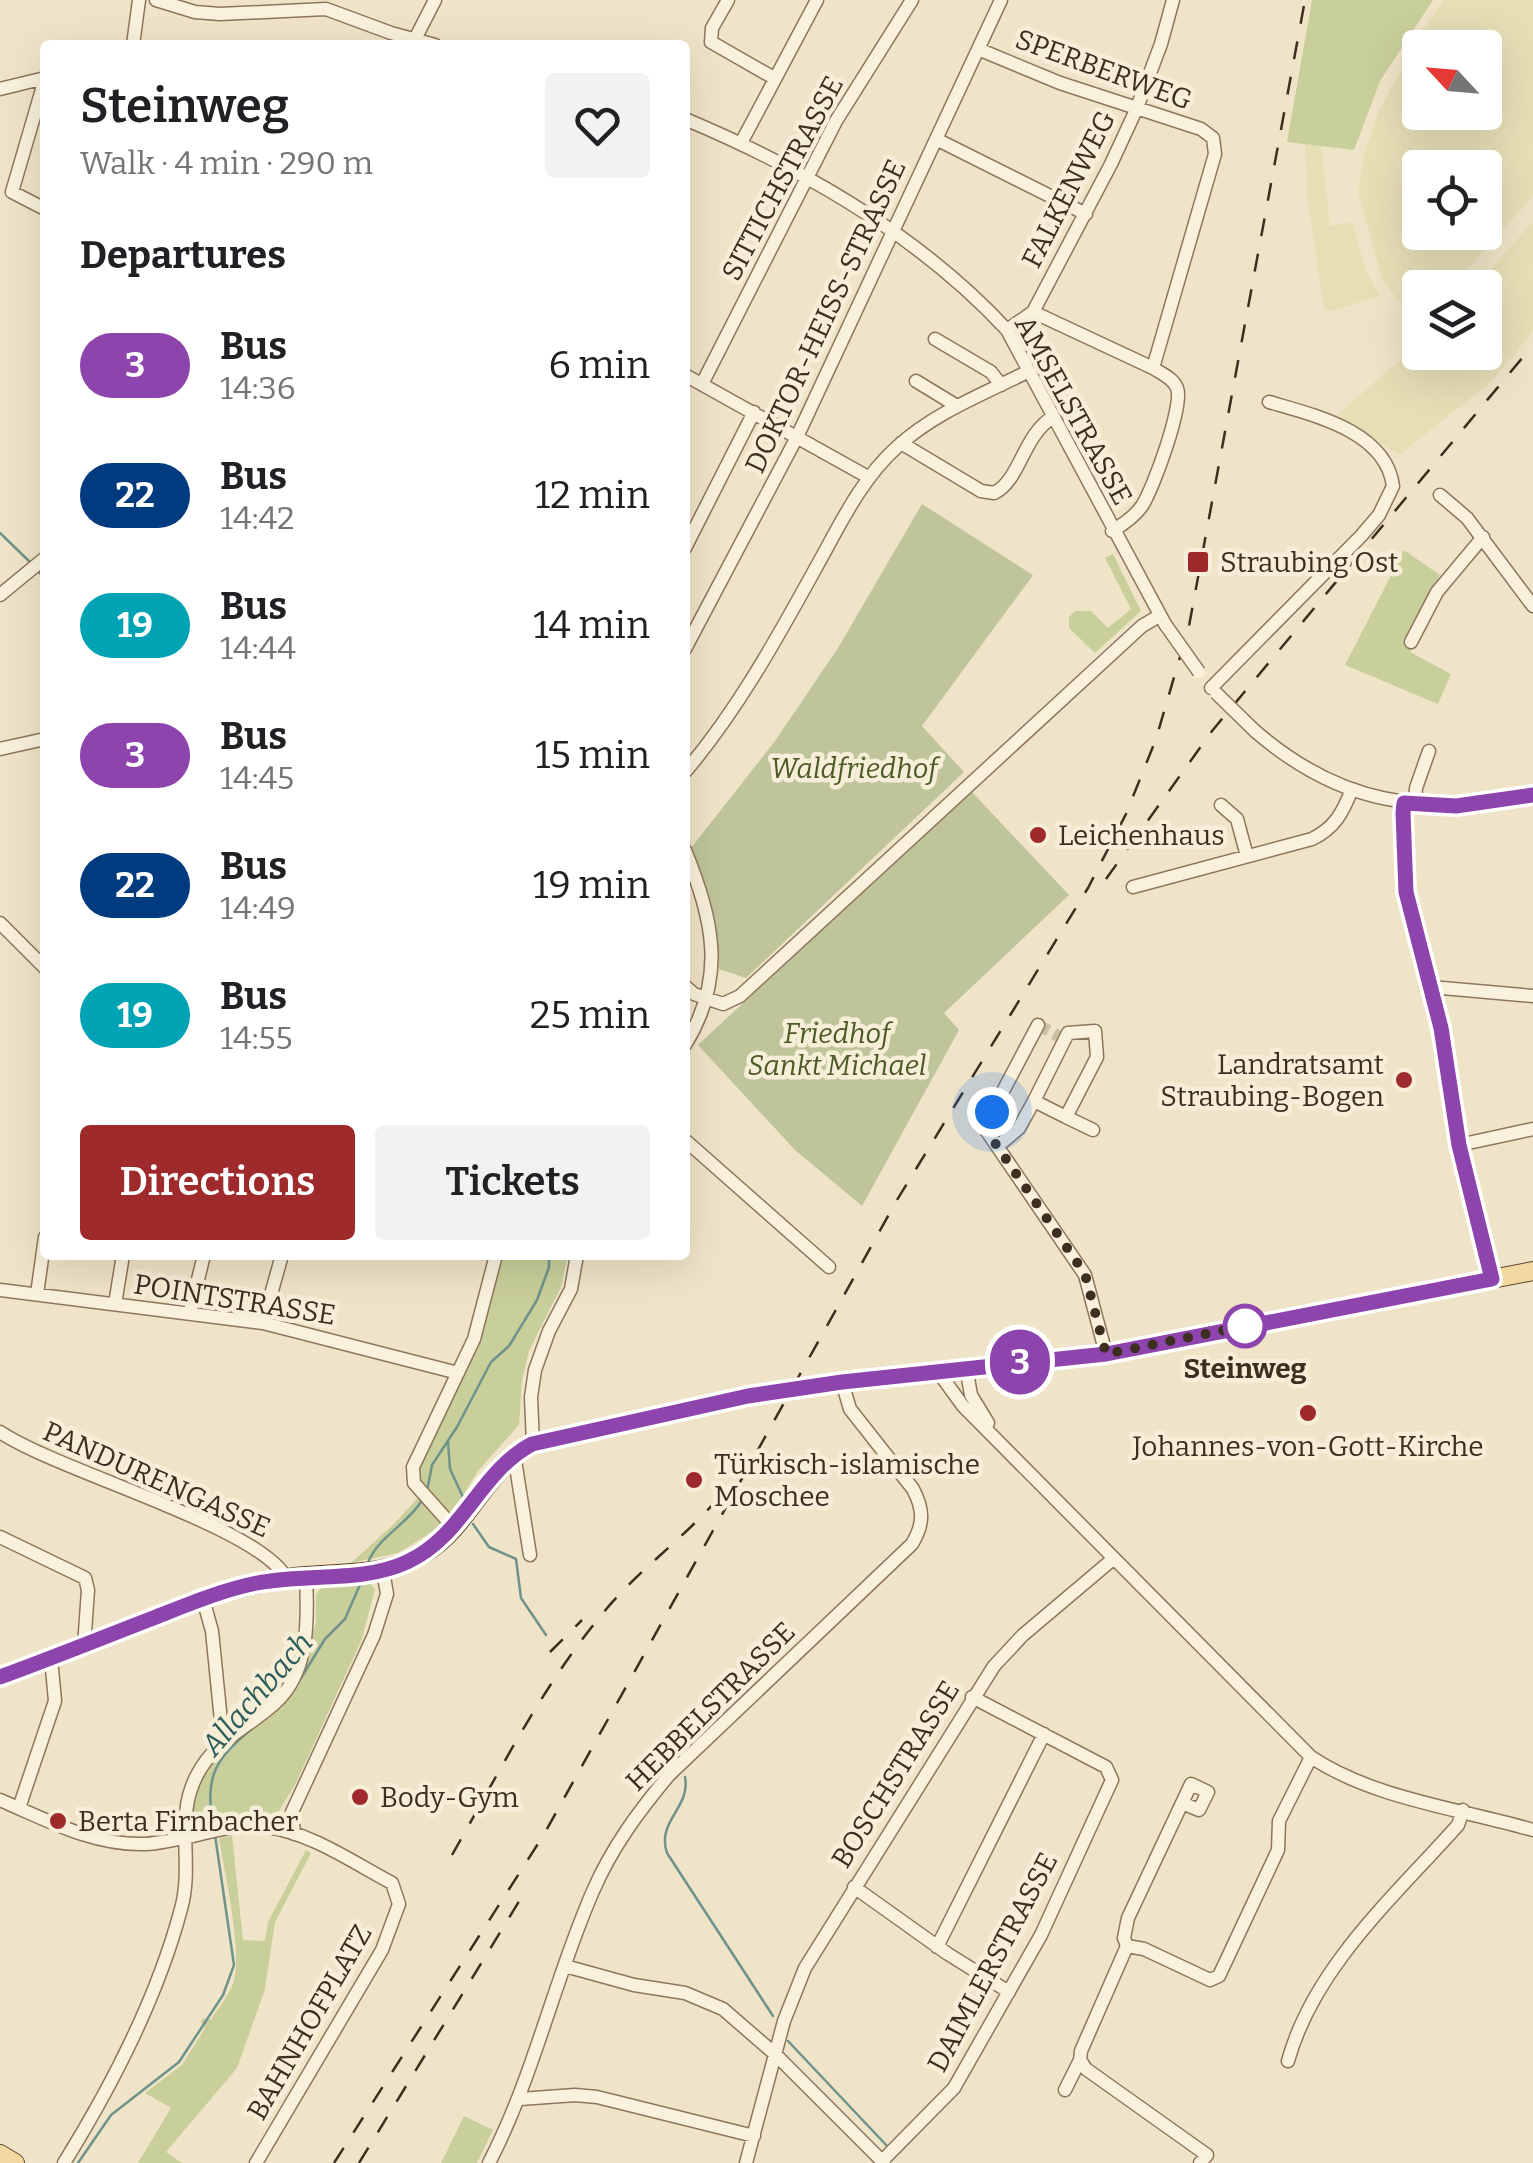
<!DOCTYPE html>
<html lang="en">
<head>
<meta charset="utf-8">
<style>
  :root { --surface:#fff; --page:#f2f2f2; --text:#202124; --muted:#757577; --accent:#9e2a2b }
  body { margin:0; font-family:Bitter,serif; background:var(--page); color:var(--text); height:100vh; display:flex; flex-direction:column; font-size:38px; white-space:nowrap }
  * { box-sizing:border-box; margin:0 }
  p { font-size:32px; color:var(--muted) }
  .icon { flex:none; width:55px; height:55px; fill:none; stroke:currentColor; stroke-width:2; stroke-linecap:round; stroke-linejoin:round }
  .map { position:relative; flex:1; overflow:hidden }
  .details { position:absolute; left:40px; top:40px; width:650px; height:1220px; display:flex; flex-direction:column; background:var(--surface); border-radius:10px; box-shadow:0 10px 40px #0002 }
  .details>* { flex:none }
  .badge { padding:0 20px; border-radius:32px; font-size:35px; line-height:65px }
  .needle { width:65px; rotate:296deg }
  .buttons { position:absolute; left:1402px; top:30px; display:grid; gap:20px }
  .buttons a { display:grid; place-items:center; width:100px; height:100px; border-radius:10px; background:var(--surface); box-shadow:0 10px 40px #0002; font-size:50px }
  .you { position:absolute; width:50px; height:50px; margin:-25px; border:8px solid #fff; border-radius:50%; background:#1a73e8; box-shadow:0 0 0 15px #1a73e833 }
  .map>.badge { position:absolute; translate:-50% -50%; box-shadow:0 0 0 5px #fff }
  h2 { padding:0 40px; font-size:38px; line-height:90px }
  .round { display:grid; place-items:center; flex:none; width:105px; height:105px; border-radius:10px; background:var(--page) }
  .summary { display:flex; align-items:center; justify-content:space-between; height:170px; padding:0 40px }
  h1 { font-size:48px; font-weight:600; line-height:75px }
  .button { display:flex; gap:20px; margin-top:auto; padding:20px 40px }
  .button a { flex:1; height:115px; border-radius:10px; background:var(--accent); color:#fff; font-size:40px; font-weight:600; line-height:115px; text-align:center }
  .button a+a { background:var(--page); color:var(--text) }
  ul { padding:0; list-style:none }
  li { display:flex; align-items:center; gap:30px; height:130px; padding:0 40px }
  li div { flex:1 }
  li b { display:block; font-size:38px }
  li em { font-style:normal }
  li .badge { min-width:110px; font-weight:700; text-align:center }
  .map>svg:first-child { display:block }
  .farmland { fill:#e6deb5; fill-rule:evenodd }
  .green { fill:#c9cf9b }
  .cemetery { fill:#bfc49a }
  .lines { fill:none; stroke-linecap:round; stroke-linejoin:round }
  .stream { stroke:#6f938a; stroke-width:2.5 }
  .minor-tunnel { stroke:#ccc0a6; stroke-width:12; stroke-dasharray:12 6; stroke-linecap:butt }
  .minor-casing { stroke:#8d765c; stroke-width:15 }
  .major-casing { stroke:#5b4430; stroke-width:20 }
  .minor { stroke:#faf1dc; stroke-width:12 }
  .major { stroke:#f3d9a0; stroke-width:18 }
  .rail { stroke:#3d2e20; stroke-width:2.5; stroke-dasharray:18 18; stroke-linecap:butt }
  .minor-bridge-casing { stroke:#8d765c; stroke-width:15; stroke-linecap:butt }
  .minor-bridge { stroke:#faf1dc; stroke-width:12 }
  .line-casing { stroke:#fff; stroke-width:22 }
  .line { stroke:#8e44ad; stroke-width:15 }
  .walk { stroke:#3d2e20; stroke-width:10; stroke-dasharray:0 18 }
  .poi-dot { fill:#9e2a2b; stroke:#f7eed8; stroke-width:4 }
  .stop-dot { fill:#fff; stroke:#8e44ad; stroke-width:5 }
  .labels { text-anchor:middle; stroke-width:9; stroke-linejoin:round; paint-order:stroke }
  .street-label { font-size:28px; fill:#3d2e20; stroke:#f7eed8 }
  .poi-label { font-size:28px; fill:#3d2e20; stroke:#f7eed8; text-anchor:start }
  .park-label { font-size:28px; font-style:italic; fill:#4d5a26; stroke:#f7eed8 }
  .stop-label { font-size:28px; font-weight:bold; fill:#3d2e20; stroke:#f7eed8 }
  .water-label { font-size:30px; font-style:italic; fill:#2f5d5a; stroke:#f7eed8 }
</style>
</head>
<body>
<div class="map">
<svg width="1533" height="2163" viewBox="0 0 1533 2163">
  <rect width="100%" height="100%" fill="#f0e4c8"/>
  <path class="farmland" d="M 1444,0 L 1533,0 L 1533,196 L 1451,287 L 1420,288 L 1420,320 L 1408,325 L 1401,304 L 1382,279 L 1358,191 L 1364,154 L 1379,111 L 1423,29 ZM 1420,48 L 1485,48 L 1485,112 L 1420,112 ZM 1420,168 L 1485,168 L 1485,232 L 1420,232 Z
    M 1305,144 L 1321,146 L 1330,226 L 1352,222 L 1366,271 L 1380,296 L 1331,311 L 1324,309 L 1307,194 Z
    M 1533,222 L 1533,331 L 1491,382 L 1399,455 L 1337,415 L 1420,343 L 1420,352 L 1485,352 L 1485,288 L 1475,287 Z"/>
  <path class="green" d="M 1312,0 L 1433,0 L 1380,81 L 1354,150 L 1287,142 Z
    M 1404,550 L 1440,575 L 1406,641 L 1413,646 L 1410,652 L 1451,674 L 1438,704 L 1345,665 Z
    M 1113,554 L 1141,611 L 1095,653 L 1069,628 L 1069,617 L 1075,611 L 1091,611 L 1108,628 L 1131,609 L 1105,558 Z
    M 499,1255 L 568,1255 L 561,1287 L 529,1351 L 522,1381 L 519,1425 L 478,1471 L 454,1510 L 432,1532 L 398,1553 L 351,1563 L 394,1524 L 425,1490 L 418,1481 L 418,1470 L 477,1338 Z
    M 331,1580 L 367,1581 L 375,1589 L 362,1639 L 295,1785 L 277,1814 L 189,1822 L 192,1795 L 210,1761 L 298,1678 L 316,1623 L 316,1595 L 323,1584 Z
    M 232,1836 L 243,1940 L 265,1941 L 268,1922 L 306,1850 L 311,1853 L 275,1922 L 265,1989 L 237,2068 L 166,2152 L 182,2163 L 138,2163 L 171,2108 L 145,2093 L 182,2065 L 205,2028 L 201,2021 L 204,2018 L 211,2020 C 217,2009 227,1998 232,1986 C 245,1958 224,1872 219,1838 Z
    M 464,2116 L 493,2130 L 477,2163 L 441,2163 Z"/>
  <path class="cemetery" d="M 922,504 L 1033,575 L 922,726 L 964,772 L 746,978 L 719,969 L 713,911 L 691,848 L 775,741 L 838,648 Z
    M 971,791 L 1069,895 L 944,1013 L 959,1030 L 862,1206 L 795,1150 L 698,1045 Z"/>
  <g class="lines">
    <path class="stream" d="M 0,533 L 31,563
      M 36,569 L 45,579
      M 448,1442 L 450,1469 L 463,1497
      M 427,1491 L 432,1465 L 457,1427 L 491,1362 L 509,1346 L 537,1300 L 549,1267 L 549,1255
      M 473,1524 L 489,1547 L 516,1559 L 521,1598 L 546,1635
      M 368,1563 C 377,1538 406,1525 421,1502
      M 301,1678 L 325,1639 L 345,1619 L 362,1580
      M 685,1777 C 691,1808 656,1821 667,1853 L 773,2016
      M 213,1827 C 205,1775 214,1760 254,1727
      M 788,2041 L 888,2147
      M 78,2163 L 111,2115 L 179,2062 L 223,1995 L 234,1965 L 215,1835"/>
    <path class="minor-tunnel" d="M 1038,1025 L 1064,1039"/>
    <defs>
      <path id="minor" d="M 156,0 L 195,12 L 220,14 L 326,9 L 391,33 L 435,45
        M 728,0 L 712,28 L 711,42 L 774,78
        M 133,45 L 139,0
        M 412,45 L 435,0
        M 978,49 L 1060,83 L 1201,129 L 1213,138 L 1215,154 L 1153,368
        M 45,79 L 12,192 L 45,209
        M 0,89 L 45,78
        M 685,119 C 804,169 919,235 1007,330 L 1165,624
        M 936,139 L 1086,214
        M 741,143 L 817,0
        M 1033,312 L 1153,368 C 1162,374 1173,378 1177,388 C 1184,405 1153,489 1142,506 C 1134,517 1124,524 1112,531
        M 1007,330 L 1033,312 L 1111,164 L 1136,110 L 1161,44 L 1173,0
        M 935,339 L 991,372 L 1001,385
        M 685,375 L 868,477
        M 916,381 L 957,406
        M 702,384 L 836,121 L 912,0
        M 901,443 L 981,491 L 994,493 C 1020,481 1023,435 1053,417
        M 1440,495 L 1467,518 L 1533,606
        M 685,548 L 754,412
        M 0,595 L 45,558
        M 1411,642 L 1437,592 L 1483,537
        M 685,649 L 797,437 L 1001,0
        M 1211,688 L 1361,536 L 1379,515 L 1393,486 C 1386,431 1313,415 1269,402
        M 1255,731 C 1343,807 1422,814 1533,795
        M 0,749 L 45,739
        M 685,772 C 736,712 775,642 813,573 C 838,529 859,481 897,447 C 935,412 984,394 1029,371
        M 1404,803 L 1403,869 L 1406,892 L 1441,1029 L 1459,1145 L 1492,1279
        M 1221,805 L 1237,819 L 1247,856
        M 1415,805 L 1416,788 L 1429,751
        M 685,850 C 713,920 727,977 685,1045
        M 1133,887 L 1312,839 C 1335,828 1343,812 1352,789
        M 0,923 L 45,968
        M 685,986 L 694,994 L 723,1004 L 740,996 L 1142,626 L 1159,616
        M 1431,987 L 1533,996
        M 1038,1025 L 992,1112 L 986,1130 L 1085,1275 L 1106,1354
        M 1066,1117 L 1093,1130
        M 685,1140 L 829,1267
        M 1459,1145 L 1533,1129
        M 998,1146 L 1019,1128 L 1034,1101 L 1066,1117 L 1097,1057 L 1095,1031 L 1068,1033 L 1034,1101
        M 0,1290 L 263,1323 L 458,1373
        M 37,1294 L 45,1237
        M 115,1304 L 123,1255
        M 190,1312 L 204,1255
        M 263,1323 L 282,1255
        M 966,1367 L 971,1395 L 988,1423
        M 942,1370 L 942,1377 L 963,1406 L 1311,1757 C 1374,1799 1461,1809 1533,1830
        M 0,1432 C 62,1473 259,1526 287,1579
        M 533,1444 L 531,1397 L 535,1370 L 549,1331 L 571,1289 L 577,1255
        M 514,1454 L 530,1555
        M 454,1528 L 414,1483 L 413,1467 L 474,1339 L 496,1255
        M 0,1537 L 85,1578 L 88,1590 L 84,1646
        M 203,1599 L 212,1631 L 223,1741
        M 0,1800 C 47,1820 94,1846 145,1844 C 186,1842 225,1822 266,1827 C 310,1832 354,1863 392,1883 L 399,1904 L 382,1950 L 256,2163
        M 19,1808 L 55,1701 L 51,1658
        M 294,1834 L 292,1812 L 374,1635 L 387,1594 L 383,1571
        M 854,1887 L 948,1954 L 1009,1992
        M 1127,1946 L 1124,1938 L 1128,1918 L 1191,1784 L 1208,1792 L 1199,1810 L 1182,1803
        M 937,1947 L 1044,1734
        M 565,1966 L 634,1985 L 685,1993 L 723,2009 L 775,2054 L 884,2163
        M 1288,2061 C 1314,1967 1395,1896 1458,1825 L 1463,1810
        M 1065,2090 L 1080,2060
        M 520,2099 L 575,2095 L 597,2097 L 754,2136
        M 882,2161 L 954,2088 L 1041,1935 L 1112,1780 L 1106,1767 L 972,1697
        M 64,2163 C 113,2084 157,1999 181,1909 C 194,1863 174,1818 197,1775 C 215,1740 246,1729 274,1704 C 310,1673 308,1618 306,1576
        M 489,2163 C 534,2076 554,1980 593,1891 C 612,1847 639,1811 669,1775 L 912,1544 C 924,1524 924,1510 913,1489 L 850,1409 L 842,1382
        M 746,2163 L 784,2021 L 805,1968 L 994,1666 L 1023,1635 L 1113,1559
        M 1200,2163 L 1207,2155 L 1086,2069 L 1080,2060 L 1081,2051 L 1127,1946 L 1144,1949 L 1210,1980 L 1219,1976 L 1278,1850 L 1279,1821 L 1311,1757"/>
      <path id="major" d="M 0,1677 L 223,1592 C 251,1585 278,1578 306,1576 C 349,1572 388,1576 426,1552 C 471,1524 485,1469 533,1444 L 748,1396 L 842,1382 L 1106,1354 L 1533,1271
        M 0,2154 L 15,2163"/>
    </defs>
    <use href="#minor" class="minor-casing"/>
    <use href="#major" class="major-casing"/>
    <use href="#minor" class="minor"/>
    <use href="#major" class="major"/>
    <path class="rail" d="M 1106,879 L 1212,731 L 1533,345
      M 550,1652 L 582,1620
      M 452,1855 C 499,1773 542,1686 603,1613 C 639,1569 686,1537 723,1493
      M 334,2163 L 543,1836 L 897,1200 L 1088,888 L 1126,814 L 1156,739 L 1189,626 L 1305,0
      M 359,2163 L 526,1890"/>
    <defs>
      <path id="minor-bridge" d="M 1165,624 L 1199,672
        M 1216,693 L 1255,731"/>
    </defs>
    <use href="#minor-bridge" class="minor-bridge-casing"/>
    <use href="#minor-bridge" class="minor-bridge"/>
  </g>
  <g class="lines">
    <defs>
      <path id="line" d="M 0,1677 C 52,1658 104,1637 156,1617 C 189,1604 222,1590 257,1583 C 306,1573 362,1583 407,1562 C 464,1536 479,1472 532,1444 L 748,1396 L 842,1382 L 1106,1354 L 1492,1279 L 1459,1145 L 1441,1028 L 1406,892 L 1403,813 L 1404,803 L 1456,806 L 1533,795"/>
    </defs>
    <use href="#line" class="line-casing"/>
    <use href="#line" class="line"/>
    <path class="walk" d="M 992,1112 L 986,1130 L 1085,1274 L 1106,1354 L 1245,1326"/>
  </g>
  <g class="poi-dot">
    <rect x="1186" y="550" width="24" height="24" rx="5"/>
    <circle cx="1038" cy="835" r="10"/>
    <circle cx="1404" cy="1080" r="10"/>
    <circle cx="1308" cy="1413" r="10"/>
    <circle cx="694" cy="1480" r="10"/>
    <circle cx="360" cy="1797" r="10"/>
    <circle cx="58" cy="1821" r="10"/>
  </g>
  <circle class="stop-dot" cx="1245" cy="1326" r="20"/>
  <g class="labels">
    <g class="street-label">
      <text transform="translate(1104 69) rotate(20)" y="10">SPERBERWEG</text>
      <text transform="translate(782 178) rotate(-62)" y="10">SITTICHSTRASSE</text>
      <text transform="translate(1068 189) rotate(-63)" y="10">FALKENWEG</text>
      <text transform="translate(825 316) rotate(-65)" y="10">DOKTOR-HEISS-STRASSE</text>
      <text transform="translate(1074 410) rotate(61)" y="10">AMSELSTRASSE</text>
      <text transform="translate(235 1299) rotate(9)" y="10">POINTSTRASSE</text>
      <text transform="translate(157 1479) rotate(24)" y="10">PANDURENGASSE</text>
      <text transform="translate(710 1706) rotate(-45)" y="10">HEBBELSTRASSE</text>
      <text transform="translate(895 1774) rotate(-58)" y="10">BOSCHSTRASSE</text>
      <text transform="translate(992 1962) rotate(-62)" y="10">DAIMLERSTRASSE</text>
      <text transform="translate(309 2022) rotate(-60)" y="10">BAHNHOFPLATZ</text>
    </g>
    <g class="poi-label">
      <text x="1220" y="572">Straubing Ost</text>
      <text x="1058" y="845">Leichenhaus</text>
      <text x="1384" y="1074" text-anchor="end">Landratsamt<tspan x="1384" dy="32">Straubing-Bogen</tspan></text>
      <text x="1308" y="1456" text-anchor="middle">Johannes-von-Gott-Kirche</text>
      <text x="714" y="1474">Türkisch-islamische<tspan x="714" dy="32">Moschee</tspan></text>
      <text x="380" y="1807">Body-Gym</text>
      <text x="78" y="1831">Berta Firnbacher</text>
    </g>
    <g class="park-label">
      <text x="854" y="778">Waldfriedhof</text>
      <text x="837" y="1043">Friedhof<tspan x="837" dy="32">Sankt Michael</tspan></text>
    </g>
    <g class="stop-label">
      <text x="1245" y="1378">Steinweg</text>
    </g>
    <g class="water-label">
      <text transform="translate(257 1694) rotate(-49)" y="10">Allachbach</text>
    </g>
  </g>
</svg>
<div class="buttons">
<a><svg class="needle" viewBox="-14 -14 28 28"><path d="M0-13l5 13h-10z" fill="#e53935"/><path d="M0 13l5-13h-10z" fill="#757577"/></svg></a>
<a><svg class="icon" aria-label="locate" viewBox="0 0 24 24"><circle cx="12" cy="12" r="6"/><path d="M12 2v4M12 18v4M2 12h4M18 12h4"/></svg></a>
<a><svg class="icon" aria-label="layers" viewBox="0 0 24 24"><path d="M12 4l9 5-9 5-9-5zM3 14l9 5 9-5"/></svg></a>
</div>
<div class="you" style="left:992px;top:1112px"></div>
<b class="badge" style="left:1020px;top:1362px;background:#8e44ad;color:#fff">3</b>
<section class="details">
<div class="summary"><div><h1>Steinweg</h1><p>Walk · 4 min · 290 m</p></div><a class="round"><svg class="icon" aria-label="heart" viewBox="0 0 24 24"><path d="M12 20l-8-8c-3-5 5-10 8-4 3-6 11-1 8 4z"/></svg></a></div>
<h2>Departures</h2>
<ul>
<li><span class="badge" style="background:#8e44ad;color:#fff">3</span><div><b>Bus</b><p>14:36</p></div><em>6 min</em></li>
<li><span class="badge" style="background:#003b80;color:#fff">22</span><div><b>Bus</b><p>14:42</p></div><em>12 min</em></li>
<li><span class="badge" style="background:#00a3b4;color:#fff">19</span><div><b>Bus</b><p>14:44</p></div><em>14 min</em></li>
<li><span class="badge" style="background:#8e44ad;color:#fff">3</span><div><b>Bus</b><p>14:45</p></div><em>15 min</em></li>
<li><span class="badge" style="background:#003b80;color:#fff">22</span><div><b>Bus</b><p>14:49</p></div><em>19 min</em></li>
<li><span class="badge" style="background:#00a3b4;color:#fff">19</span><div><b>Bus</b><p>14:55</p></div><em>25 min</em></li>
</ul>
<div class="button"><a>Directions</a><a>Tickets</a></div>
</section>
</div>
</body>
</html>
